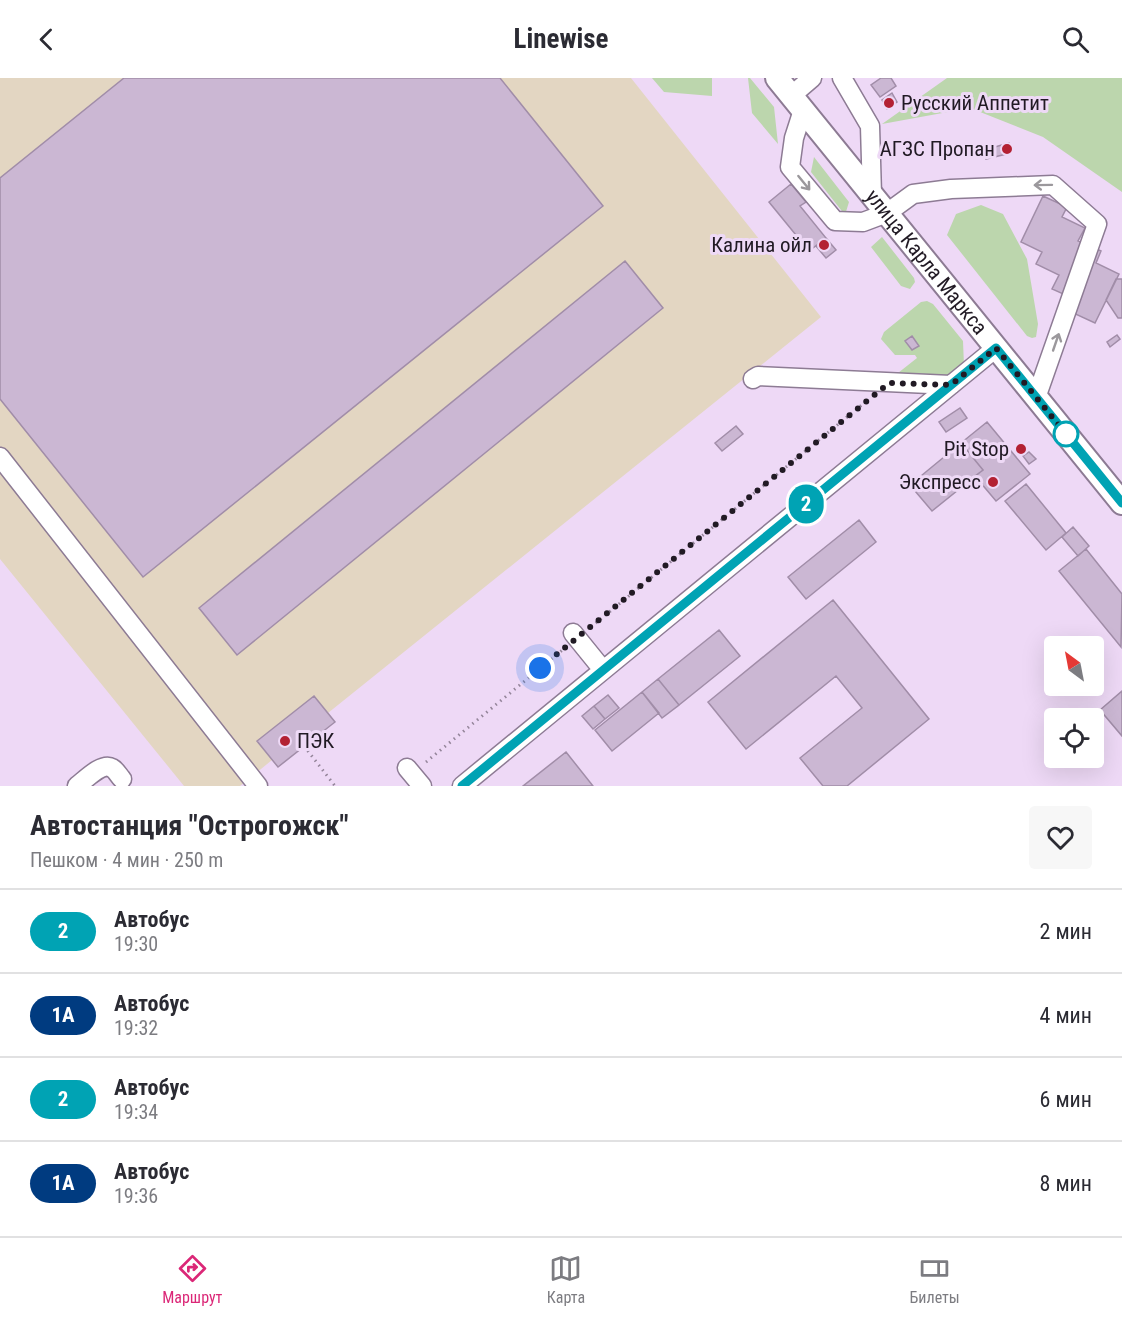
<!DOCTYPE html>
<html lang="ru">
<head>
<meta charset="utf-8">
<style>
  :root { --surface:#fff; --page:#f7f7f7; --text:#2b2b33; --muted:#7c7c81; --line:#e1e1e2; --accent:#db2777 }
  body { margin:0; font-family:"Roboto Condensed",sans-serif; background:var(--page); color:var(--text); height:100vh; display:flex; flex-direction:column; font-size:22px; white-space:nowrap }
  * { box-sizing:border-box; margin:0 }
  p { font-size:20px; color:var(--muted) }
  .icon { flex:none; width:33px; height:33px; fill:none; stroke:currentColor; stroke-width:2; stroke-linecap:round; stroke-linejoin:round }
  .map { position:relative; height:708px; overflow:hidden }
  .panel { display:flex; flex-direction:column; background:var(--surface); flex:1 }
  .panel>* { flex:none }
  .badge { padding:0 12px; border-radius:20px; font-size:21px; line-height:39px }
  .needle { width:39px; rotate:328deg }
  .buttons { position:absolute; left:1044px; top:558px; display:grid; gap:12px }
  .buttons a { display:grid; place-items:center; width:60px; height:60px; border-radius:6px; background:var(--surface); box-shadow:0 6px 24px #0002; font-size:30px }
  .you { position:absolute; width:30px; height:30px; margin:-15px; border:4px solid #fff; border-radius:50%; background:#1a73e8; box-shadow:0 0 0 9px #1a73e833 }
  .map>.badge { position:absolute; translate:-50% -50%; box-shadow:0 0 0 3px #fff }
  .round { display:grid; place-items:center; flex:none; width:63px; height:63px; border-radius:6px; background:var(--page) }
  .head { display:flex; align-items:center; justify-content:space-between; height:102px; padding:0 30px }
  h1 { font-size:28px; font-weight:700; line-height:45px }
  ul { padding:0; list-style:none }
  li { display:flex; align-items:center; gap:18px; height:84px; padding:0 30px; border-top:2px solid var(--line) }
  li div { flex:1 }
  li b { display:block; font-size:22px }
  li em { font-style:normal }
  li .badge { min-width:66px; font-weight:700; text-align:center }
  header { display:flex; justify-content:space-between; align-items:center; height:78px; padding:0 30px; background:var(--surface); font-size:27px; font-weight:700 }
  .tabs { display:flex; justify-content:space-around; align-items:center; height:84px; border-top:2px solid var(--line); background:var(--surface); font-size:16px; color:var(--muted) }
  .tabs a { display:grid; justify-items:center; gap:3px }
  .tabs .on { color:var(--accent) }
  .map>svg:first-child { display:block }
  .industrial { fill:#e3d6c2 }
  .green { fill:#bcd6ad }
  .building { fill:#cbb7d3; stroke:#a18da8; stroke-width:1.5 }
  .lines { fill:none; stroke-linecap:round; stroke-linejoin:round }
  .minor-casing { stroke:#8d7b94; stroke-width:21 }
  .major-casing { stroke:#8d7b94; stroke-width:26 }
  .path { stroke:#94859a; stroke-width:3; stroke-dasharray:1.5 4.5; stroke-linecap:butt }
  .minor { stroke:#fff; stroke-width:18 }
  .major { stroke:#fff; stroke-width:22 }
  .oneway { stroke:#9b989c }
  .line-casing { stroke:#fff; stroke-width:14 }
  .line { stroke:#00a3b4; stroke-width:9 }
  .walk { stroke:#211a24; stroke-width:6; stroke-dasharray:0 10.8 }
  .poi-dot { fill:#b32133; stroke:#eed9f6; stroke-width:2 }
  .stop-dot { fill:#fff; stroke:#00a3b4; stroke-width:3 }
  .labels { text-anchor:middle; stroke-width:6; stroke-linejoin:round; paint-order:stroke }
  .poi-label { font-size:21px; fill:#211a24; stroke:#eed9f6; text-anchor:end }
  .street-label { font-size:21px; fill:#211a24; stroke:#eed9f6 }
</style>
</head>
<body>
<header><svg class="icon" aria-label="back" viewBox="0 0 24 24"><path d="M15 5l-7 7 7 7"/></svg>Linewise<svg class="icon" aria-label="search" viewBox="0 0 24 24"><circle cx="10" cy="10" r="6"/><path d="M15 15l6 6"/></svg></header>
<div class="map">
<svg width="1122" height="708" viewBox="0 0 1122 708">
  <rect width="100%" height="100%" fill="#eed9f6"/>
  <path class="industrial" d="M 0,0 L 631,0 L 821,239 L 328,635 L 321,655 L 326,661 L 321,665 L 316,659 L 278,689 L 272,682 L 240,708 L 184,708 L 0,481 Z"/>
  <path class="green" d="M 652,0 L 712,0 L 712,18 L 664,14 Z
    M 748,0 L 750,0 L 774,29 L 778,66 L 752,35 Z
    M 947,0 L 1122,0 L 1122,114 L 1043,59 L 970,30 L 882,46 Z
    M 814,79 L 849,124 L 845,137 L 811,94 Z
    M 981,127 L 1003,136 L 1027,181 L 1038,246 L 1036,259 L 1032,260 L 1027,258 L 947,157 L 956,136 Z
    M 882,159 L 914,200 L 915,204 L 910,211 L 901,208 L 871,169 Z
    M 927,223 L 933,226 L 963,263 L 964,288 L 949,304 L 903,301 L 898,295 L 917,280 L 915,277 L 895,277 L 881,261 L 884,254 L 921,224 Z"/>
  <path class="building" d="M 124,0 L 500,0 L 603,128 L 143,499 L 0,321 L 0,100 Z
    M 881,0 L 891,0 L 896,8 L 880,19 L 871,7 Z
    M 892,15 L 897,24 L 887,31 L 882,22 Z
    M 1009,65 L 1011,75 L 986,81 L 984,72 Z
    M 791,106 L 806,124 L 800,128 L 826,160 L 809,173 L 769,124 Z
    M 1043,118 L 1067,129 L 1062,139 L 1085,150 L 1078,163 L 1101,173 L 1096,185 L 1119,196 L 1095,245 L 1071,234 L 1077,222 L 1052,211 L 1059,197 L 1036,186 L 1042,174 L 1021,164 Z
    M 826,160 L 836,172 L 826,180 L 816,168 Z
    M 625,183 L 663,230 L 237,577 L 199,530 Z
    M 1116,201 L 1122,201 L 1122,240 L 1118,240 L 1106,222 Z
    M 1117,257 L 1120,261 L 1110,269 L 1107,264 Z
    M 912,258 L 919,268 L 912,272 L 905,263 Z
    M 960,330 L 967,340 L 946,354 L 939,344 Z
    M 987,344 L 1030,396 L 996,423 L 975,398 L 983,392 L 961,365 Z
    M 736,348 L 743,356 L 722,373 L 715,365 Z
    M 961,365 L 983,392 L 932,433 L 910,407 Z
    M 1029,374 L 1036,381 L 1029,386 L 1023,378 Z
    M 1026,406 L 1066,455 L 1046,472 L 1005,423 Z
    M 859,442 L 876,464 L 806,521 L 788,499 Z
    M 1073,449 L 1089,468 L 1078,478 L 1062,459 Z
    M 1086,471 L 1122,516 L 1121,569 L 1059,493 Z
    M 833,522 L 929,641 L 847,708 L 823,708 L 800,680 L 862,630 L 836,598 L 746,671 L 708,624 Z
    M 719,552 L 740,578 L 679,627 L 658,601 Z
    M 658,601 L 679,627 L 662,640 L 642,614 Z
    M 1122,613 L 1122,658 L 1100,632 Z
    M 642,614 L 659,635 L 612,673 L 595,652 Z
    M 608,617 L 619,630 L 605,641 L 594,628 Z
    M 314,618 L 335,644 L 321,655 L 326,661 L 321,665 L 316,659 L 278,689 L 257,663 Z
    M 594,628 L 605,641 L 593,651 L 582,638 Z
    M 566,674 L 593,708 L 523,708 Z"/>
  <g class="lines">
    <defs>
      <path id="minor" d="M 842,0 L 870,48 L 872,117
        M 791,18 L 812,0
        M 803,32 L 794,60 L 790,89 L 835,143 L 863,144 L 887,135 L 913,116 L 951,111 L 1053,107 L 1097,146 L 1036,320
        M 753,301 L 758,298 L 951,307
        M 0,379 L 258,708
        M 573,555 L 603,592
        M 407,690 L 422,708
        M 77,708 C 85,702 102,684 112,690 C 116,692 119,698 122,701
        M 462,708 L 996,270"/>
      <g id="major">
        <path id="s1" d="M 777,0 L 1122,425"/>
      </g>
    </defs>
    <use href="#minor" class="minor-casing"/>
    <use href="#major" class="major-casing"/>
    <path class="path" d="M 591,549 L 869,321
      M 304,668 L 335,708
      M 426,684 L 565,570"/>
    <use href="#minor" class="minor"/>
    <use href="#major" class="major"/>
  </g>
  <defs><path id="oneway-shaft" d="M-6 0H5M1.5-3L5.5 0L1.5 3" fill="none" stroke-width="1.6" stroke-linecap="round" stroke-linejoin="round" transform="scale(1.5)"/></defs>
  <g class="oneway">
    <use href="#oneway-shaft" transform="translate(804 105) rotate(51)"/>
    <use href="#oneway-shaft" transform="translate(1043 107) rotate(179)"/>
    <use href="#oneway-shaft" transform="translate(1056 264) rotate(-71)"/>
  </g>
  <g class="lines">
    <defs>
      <path id="line" d="M 462,708 L 996,270 L 1122,425"/>
    </defs>
    <use href="#line" class="line-casing"/>
    <use href="#line" class="line"/>
    <path class="walk" d="M 540,590 L 889,305 L 951,307 L 996,270 L 1066,356"/>
  </g>
  <g class="poi-dot">
    <circle cx="889" cy="25" r="6"/>
    <circle cx="1007" cy="71" r="6"/>
    <circle cx="824" cy="167" r="6"/>
    <circle cx="1021" cy="371" r="6"/>
    <circle cx="993" cy="404" r="6"/>
    <circle cx="285" cy="663" r="6"/>
  </g>
  <circle class="stop-dot" cx="1066" cy="356" r="12"/>
  <g class="labels">
    <g class="poi-label">
      <text x="901" y="32" text-anchor="start">Русский Аппетит</text>
      <text x="995" y="78">АГЗС Пропан</text>
      <text x="812" y="174">Калина ойл</text>
      <text x="1009" y="378">Pit Stop</text>
      <text x="981" y="411">Экспресс</text>
      <text x="297" y="670" text-anchor="start">ПЭК</text>
    </g>
    <g class="street-label">
      <text dy="7" stroke="none"><textPath href="#s1" startOffset="237">улица Карла Маркса</textPath></text>
    </g>
  </g>
</svg>
<div class="buttons">
<a><svg class="needle" viewBox="-14 -14 28 28"><path d="M0-13l5 13h-10z" fill="#e53935"/><path d="M0 13l5-13h-10z" fill="#7c7c81"/></svg></a>
<a><svg class="icon" aria-label="locate" viewBox="0 0 24 24"><circle cx="12" cy="12" r="6"/><path d="M12 2v4M12 18v4M2 12h4M18 12h4"/></svg></a>
</div>
<div class="you" style="left:540px;top:590px"></div>
<b class="badge" style="left:806px;top:426px;background:#00a3b4;color:#fff">2</b>
</div>
<section class="panel">
<div class="head"><div><h1>Автостанция &quot;Острогожск&quot;</h1><p>Пешком · 4 мин · 250 m</p></div><a class="round"><svg class="icon" aria-label="heart" viewBox="0 0 24 24"><path d="M12 20l-8-8c-3-5 5-10 8-4 3-6 11-1 8 4z"/></svg></a></div>
<ul>
<li><span class="badge" style="background:#00a3b4;color:#fff">2</span><div><b>Автобус</b><p>19:30</p></div><em>2 мин</em></li>
<li><span class="badge" style="background:#003b80;color:#fff">1А</span><div><b>Автобус</b><p>19:32</p></div><em>4 мин</em></li>
<li><span class="badge" style="background:#00a3b4;color:#fff">2</span><div><b>Автобус</b><p>19:34</p></div><em>6 мин</em></li>
<li><span class="badge" style="background:#003b80;color:#fff">1А</span><div><b>Автобус</b><p>19:36</p></div><em>8 мин</em></li>
</ul>
</section>
<nav class="tabs">
<a class="on"><svg class="icon" aria-label="directions" viewBox="0 0 24 24"><path d="M12 3l9 9-9 9-9-9zM9 14v-3h6M13 9l2 2-2 2"/></svg>Маршрут</a>
<a><svg class="icon" aria-label="map" viewBox="0 0 24 24"><path d="M3 6l6-2 6 2 6-2v14l-6 2-6-2-6 2zM9 4v14M15 6v14"/></svg>Карта</a>
<a><svg class="icon" aria-label="tickets" viewBox="0 0 24 24"><path d="M3 7h18v10H3zM15 7v10"/></svg>Билеты</a>
</nav>
</body>
</html>
